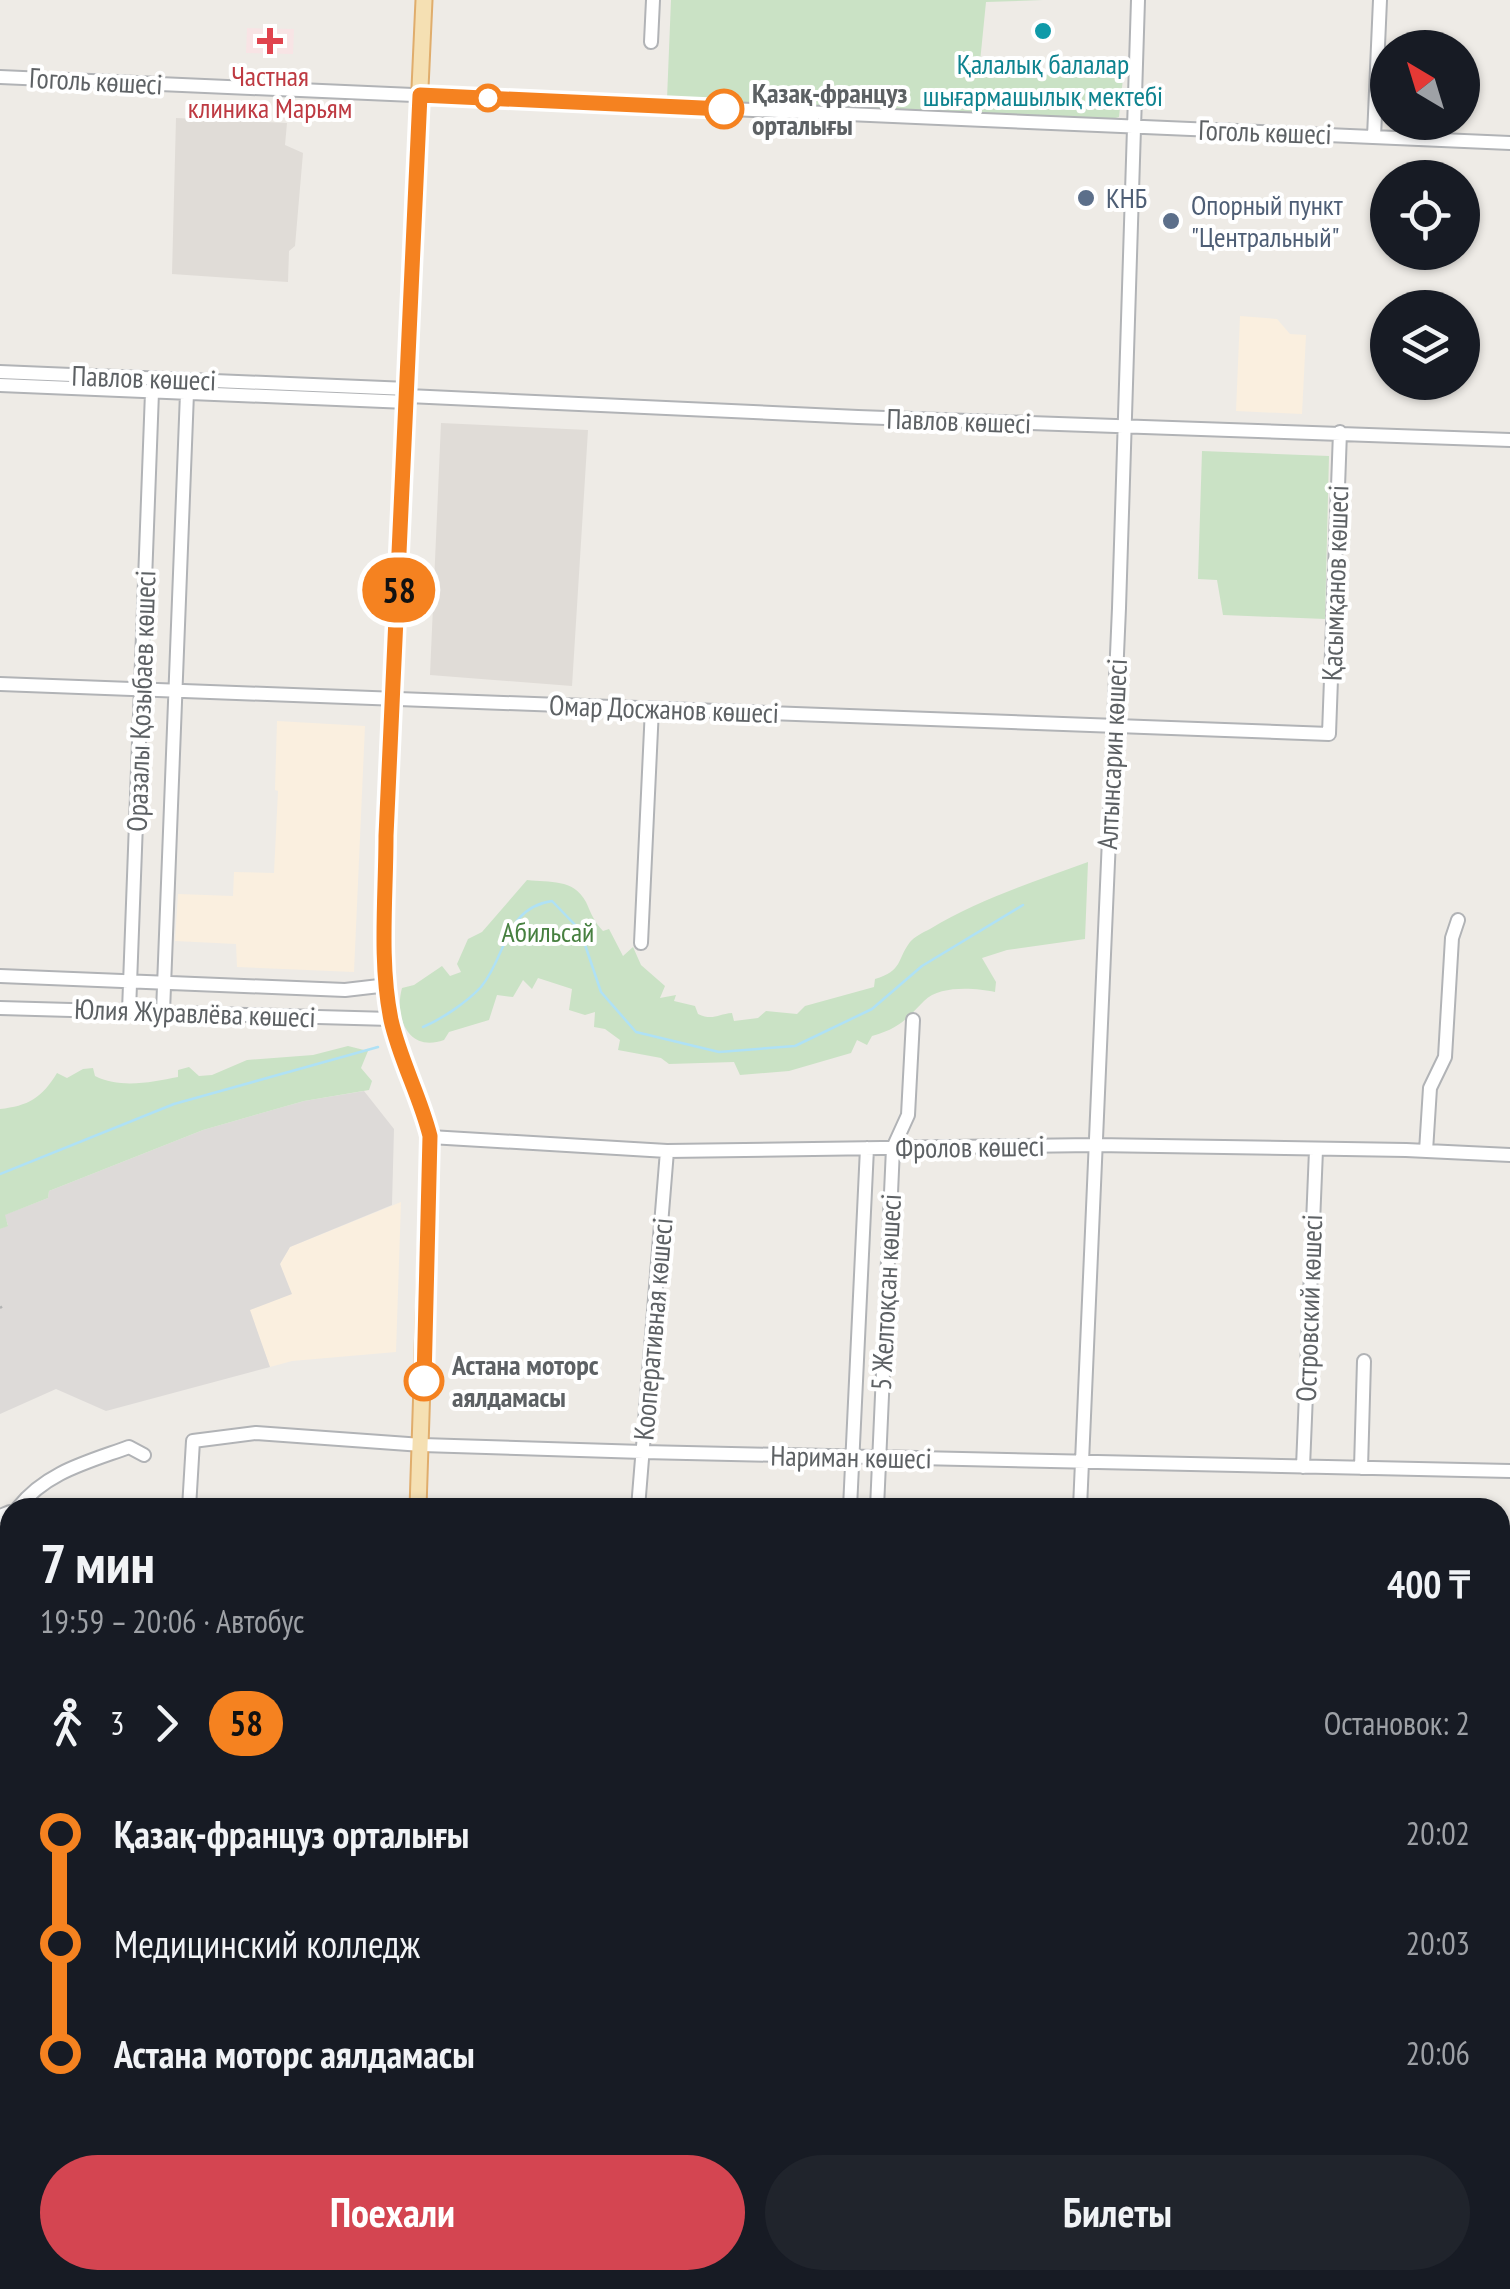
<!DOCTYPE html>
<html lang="ru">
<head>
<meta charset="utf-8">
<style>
  :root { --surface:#171b24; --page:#20242c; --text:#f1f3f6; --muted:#9ea1a6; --accent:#d44551 }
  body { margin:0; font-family:"PT Sans Narrow",sans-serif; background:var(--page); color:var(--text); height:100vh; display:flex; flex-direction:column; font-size:38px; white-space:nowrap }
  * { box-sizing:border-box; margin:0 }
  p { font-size:32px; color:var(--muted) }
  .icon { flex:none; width:55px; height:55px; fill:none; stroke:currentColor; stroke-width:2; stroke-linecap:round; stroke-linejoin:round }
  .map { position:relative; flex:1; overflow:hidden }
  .side { position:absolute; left:0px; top:1498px; width:1510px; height:792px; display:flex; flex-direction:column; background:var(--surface); border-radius:30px 30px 0 0; box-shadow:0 2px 8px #0004 }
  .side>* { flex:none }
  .badge { padding:0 20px; border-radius:32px; font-size:35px; line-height:65px }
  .needle { width:65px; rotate:322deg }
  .controls { position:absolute; left:1370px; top:30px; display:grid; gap:20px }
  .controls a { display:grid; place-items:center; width:110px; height:110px; border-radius:50%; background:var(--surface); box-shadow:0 2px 8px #0004; font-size:50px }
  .map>.badge { position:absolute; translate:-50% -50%; box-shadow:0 0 0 5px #fff }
  .legs { display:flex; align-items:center; gap:15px; height:110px; padding:0 40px; font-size:32px }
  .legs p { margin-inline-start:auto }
  .summary { display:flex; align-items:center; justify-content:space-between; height:170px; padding:0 40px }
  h1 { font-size:55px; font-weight:700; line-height:75px }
  .action { display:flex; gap:20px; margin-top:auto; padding:20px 40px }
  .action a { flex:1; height:115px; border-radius:60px; background:var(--accent); color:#fff; font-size:40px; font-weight:700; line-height:115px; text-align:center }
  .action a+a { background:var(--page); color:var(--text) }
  ul { padding:0 40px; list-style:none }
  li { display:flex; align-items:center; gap:35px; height:110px; font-size:38px }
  li i { display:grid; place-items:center; width:15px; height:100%; margin:0 12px; background:currentColor }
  li i::after { content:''; width:25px; height:25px; margin:-12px; border:8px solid; border-radius:50%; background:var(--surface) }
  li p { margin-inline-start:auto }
  li:first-child i { background:linear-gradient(#0000 50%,currentColor 0) }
  li:last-child i { background:linear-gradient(currentColor 50%,#0000 0) }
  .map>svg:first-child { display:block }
  .commercial { fill:#faefdf }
  .industrial { fill:#dddad8 }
  .education { fill:#e0dcd7 }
  .medical { fill:#f8e4e5 }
  .green { fill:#cae2c5 }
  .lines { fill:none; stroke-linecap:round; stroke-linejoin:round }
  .stream { stroke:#afe1f5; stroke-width:2.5 }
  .minor-casing { stroke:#b1b3b6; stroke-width:16 }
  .major-casing { stroke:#e0ad6c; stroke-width:19 }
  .minor { stroke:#fff; stroke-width:12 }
  .major { stroke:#f5e0b3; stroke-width:15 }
  .rail { stroke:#b3b4b4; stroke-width:2.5; stroke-dasharray:2.5 12; stroke-linecap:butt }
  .line-1-casing { stroke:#fff; stroke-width:22 }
  .line-1 { stroke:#f58220; stroke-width:15 }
  .culture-dot { fill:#0f9aa8; stroke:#fff; stroke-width:4 }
  .health-dot { fill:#e0444e; stroke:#fff; stroke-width:4 }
  .stop-1-dot { fill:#fff; stroke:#f58220; stroke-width:5 }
  .service-dot { fill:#5c6f8a; stroke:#fff; stroke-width:4 }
  .labels { text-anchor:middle; stroke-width:8; stroke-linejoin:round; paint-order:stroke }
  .culture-label { font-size:28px; fill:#0d838f; stroke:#fff }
  .health-label { font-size:28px; fill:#be3a42; stroke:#fff }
  .street-label { font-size:28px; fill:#5d6164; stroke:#fff }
  .stop-label { font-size:28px; font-weight:bold; fill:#5d6164; stroke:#fff; text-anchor:start }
  .service-label { font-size:28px; fill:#4e5e75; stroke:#fff; text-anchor:start }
  .park-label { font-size:28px; fill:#478040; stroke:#fff }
</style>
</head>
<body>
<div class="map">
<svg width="1510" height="2289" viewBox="0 0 1510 2289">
  <rect width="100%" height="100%" fill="#eeebe6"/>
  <path class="commercial" d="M 1240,316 L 1277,319 L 1290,334 L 1306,335 L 1302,414 L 1236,411 Z
    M 277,721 L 365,726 L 354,972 L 237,967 L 236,944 L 175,941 L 178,894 L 233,896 L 234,872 L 274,873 L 278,791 L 275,790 Z
    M 401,1202 L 396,1352 L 292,1361 L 270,1367 L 249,1310 L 291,1294 L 280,1264 L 290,1247 Z"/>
  <path class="industrial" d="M 364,1091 L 394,1129 L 392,1205 L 290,1247 L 280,1264 L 292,1294 L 250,1310 L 270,1367 L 106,1411 L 56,1389 L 0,1414 L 0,1229 L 8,1225 L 4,1215 L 48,1198 L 49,1191 L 203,1130 L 304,1101 Z"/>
  <path class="education" d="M 176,118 L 287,123 L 285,145 L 303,153 L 295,246 L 289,251 L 288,282 L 172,274 Z
    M 441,423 L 588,430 L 572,686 L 430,675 Z"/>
  <path class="medical" d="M 247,28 L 294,29 L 293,54 L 246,53 Z"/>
  <path class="green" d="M 671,0 L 1043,0 L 986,2 L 979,72 L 1123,78 L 1119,117 L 1112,119 L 667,99 Z
    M 1202,451 L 1329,456 L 1325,619 L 1223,615 L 1217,580 L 1198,579 Z
    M 1088,862 L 1085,939 L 1007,950 L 982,958 L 996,982 L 995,992 C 975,988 940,985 924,1001 C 905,1020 900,1028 872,1036 L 867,1045 L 857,1040 L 851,1053 L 789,1071 L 740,1075 L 734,1062 L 669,1064 L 661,1058 L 618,1050 L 620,1040 L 605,1029 L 594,1027 L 595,1012 L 585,1015 L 569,1010 L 572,989 L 538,978 L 532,989 L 523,980 L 513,997 L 497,995 L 489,1020 L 449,1032 L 444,1040 C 408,1053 394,1017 402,988 L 414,985 L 442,966 L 450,976 L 461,972 L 457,964 L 468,939 L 482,932 L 527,880 C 550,883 573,878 586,902 C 591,913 594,922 603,931 L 609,929 L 623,956 L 633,947 L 641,965 L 665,986 L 660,998 L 676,995 L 674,1001 L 695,1006 L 698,1014 C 713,1021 718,1014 732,1013 L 734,1021 L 758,1018 L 766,1011 L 797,1014 L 805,1006 L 874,987 L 875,979 C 903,971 897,959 910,942 C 914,937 924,932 930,929 C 979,899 1034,882 1088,862 Z
    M 348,1046 L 368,1051 L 361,1068 L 372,1081 L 369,1090 L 304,1101 L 203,1130 L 49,1191 L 48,1198 L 5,1215 L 8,1226 L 0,1229 L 0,1109 C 28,1106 42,1098 57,1073 L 67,1078 L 83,1069 L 93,1068 L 95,1076 C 121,1089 152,1082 178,1077 L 178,1070 L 189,1067 L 199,1076 L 212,1075 L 247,1060 L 313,1055 Z
    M 1107,2280 L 1476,2280 L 1476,2289 L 1111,2289 L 1106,2285 Z"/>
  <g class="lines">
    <path class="stream" d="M 423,1027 C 442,1019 467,1002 481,987 C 507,956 504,908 552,901 L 580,930 L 601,992 L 636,1032 L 719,1052 L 795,1046 L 872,1009 L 922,966 L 1023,905
      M 0,1174 L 174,1104 L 378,1047"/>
    <defs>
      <path id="minor" d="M 651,42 L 653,0
        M 0,77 L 1510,143
        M 1374,137 L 1380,0
        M 0,372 L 408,389
        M 0,385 L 407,402
        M 408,396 L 858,417 L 1510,440
        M 0,684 L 1329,734 L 1340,432
        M 641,943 L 652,708
        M 0,976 L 345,990 L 388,985
        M 0,1008 L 391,1019
        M 129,1011 L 152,392
        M 163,1012 L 187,393
        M 430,1137 L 667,1151 L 1095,1145 L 1406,1150 L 1510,1155
        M 1426,1151 L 1430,1088 L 1445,1057 L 1452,938 L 1458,920
        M 1303,1467 L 1316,1150
        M 1361,1468 L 1364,1361
        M 18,1508 C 46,1472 88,1462 129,1447 L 144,1455
        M 189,1508 L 193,1441 L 256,1433 L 422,1445 L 643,1452 L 1510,1471
        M 638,1508 L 667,1151
        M 850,1508 L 867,1148
        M 877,1508 L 893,1148 L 908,1115 L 913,1020
        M 1080,1508 L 1119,608 L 1138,0
        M 0,1516 L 10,1512
        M 0,1731 L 10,1732
        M 1500,1789 L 1510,1789
        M 0,1929 L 10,1930
        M 0,2025 L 10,2026
        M 0,2056 L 10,2056
        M 136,2289 L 137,2280
        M 576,2289 L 576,2280
        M 814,2289 L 814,2280
        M 841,2289 L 841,2280
        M 1049,2289 L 1049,2280"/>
      <path id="major" d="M 418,1508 L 430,1137 C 420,1096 400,1060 391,1020 C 379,961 386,896 386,836 L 424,0
        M 358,2289 L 359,2280
        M 1507,2289 L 1510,2211"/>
    </defs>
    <use href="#minor" class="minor-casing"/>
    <use href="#major" class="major-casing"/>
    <use href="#minor" class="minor"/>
    <use href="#major" class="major"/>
    <path class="rail" d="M 0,1308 L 8,1302"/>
  </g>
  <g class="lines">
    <defs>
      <path id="line-1" d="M 424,1381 L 430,1136 C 420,1096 400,1060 391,1020 C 379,961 386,896 386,836 L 420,95 L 724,109"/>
    </defs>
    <use href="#line-1" class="line-1-casing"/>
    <use href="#line-1" class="line-1"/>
  </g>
  <circle class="culture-dot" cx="1043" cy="31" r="10"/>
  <path class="health-dot" d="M265 26h10v10h10v10h-10v10h-10v-10h-10v-10h10z"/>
  <g class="stop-1-dot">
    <circle cx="488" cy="98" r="12"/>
    <circle cx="724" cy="109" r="18"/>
    <circle cx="424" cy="1381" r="18"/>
  </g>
  <g class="service-dot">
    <circle cx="1086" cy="198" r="10"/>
    <circle cx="1171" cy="221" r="10"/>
  </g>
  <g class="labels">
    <g class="culture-label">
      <text x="1043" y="74">Қалалық балалар<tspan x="1043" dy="32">шығармашылық мектебі</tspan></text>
    </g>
    <g class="health-label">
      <text x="270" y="86">Частная<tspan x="270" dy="32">клиника Марьям</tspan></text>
    </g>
    <g class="street-label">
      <text transform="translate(96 81) rotate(3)" y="10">Гоголь көшесі</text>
      <text transform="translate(1265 132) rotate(2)" y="10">Гоголь көшесі</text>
      <text transform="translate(144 378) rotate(2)" y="10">Павлов көшесі</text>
      <text transform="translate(959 421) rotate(2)" y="10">Павлов көшесі</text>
      <text transform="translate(1335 583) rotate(-88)" y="10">Қасымқанов көшесі</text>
      <text transform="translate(141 701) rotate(-88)" y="10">Оразалы Қозыбаев көшесі</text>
      <text transform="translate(664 709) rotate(2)" y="10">Омар Досжанов көшесі</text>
      <text transform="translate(1112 754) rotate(-87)" y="10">Алтынсарин көшесі</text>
      <text transform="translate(195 1013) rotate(2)" y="10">Юлия Журавлёва көшесі</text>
      <text transform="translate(970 1147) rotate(-1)" y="10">Фролов көшесі</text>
      <text transform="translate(886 1292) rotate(-87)" y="10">5 Желтоқсан көшесі</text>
      <text transform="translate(1309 1308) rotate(-88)" y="10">Островский көшесі</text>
      <text transform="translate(653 1329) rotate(-85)" y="10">Кооперативная көшесі</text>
      <text transform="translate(851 1457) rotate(1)" y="10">Нариман көшесі</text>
    </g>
    <g class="stop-label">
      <text x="752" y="103">Қазақ-француз<tspan x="752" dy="32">орталығы</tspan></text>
      <text x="452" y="1375">Астана моторс<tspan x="452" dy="32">аялдамасы</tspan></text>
    </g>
    <g class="service-label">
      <text x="1106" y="208">КНБ</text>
      <text x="1191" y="215">Опорный пункт<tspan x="1191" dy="32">"Центральный"</tspan></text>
    </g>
    <g class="park-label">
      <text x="548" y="942">Абильсай</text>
    </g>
  </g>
</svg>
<div class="controls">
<a><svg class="needle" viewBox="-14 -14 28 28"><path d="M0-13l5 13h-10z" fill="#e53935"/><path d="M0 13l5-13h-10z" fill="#9ea1a6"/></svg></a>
<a><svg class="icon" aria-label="locate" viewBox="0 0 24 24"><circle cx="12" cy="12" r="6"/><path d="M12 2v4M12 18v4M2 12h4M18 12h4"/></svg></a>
<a><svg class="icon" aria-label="layers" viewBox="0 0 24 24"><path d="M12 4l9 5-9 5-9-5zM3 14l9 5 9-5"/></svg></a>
</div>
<b class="badge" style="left:399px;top:590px;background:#f58220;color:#111">58</b>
<section class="side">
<div class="summary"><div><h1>7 мин</h1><p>19:59 – 20:06 · Автобус</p></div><b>400 ₸</b></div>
<div class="legs"><svg class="icon" aria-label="walk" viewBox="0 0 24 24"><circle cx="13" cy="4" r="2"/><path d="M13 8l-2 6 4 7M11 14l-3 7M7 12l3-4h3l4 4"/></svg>3<svg class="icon" aria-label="forward" viewBox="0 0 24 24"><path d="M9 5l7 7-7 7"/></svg><b class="badge" style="background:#f58220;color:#111">58</b><p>Остановок: 2</p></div>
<ul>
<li><i style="color:#f58220"></i><b>Қазақ-француз орталығы</b><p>20:02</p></li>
<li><i style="color:#f58220"></i><span>Медицинский колледж</span><p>20:03</p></li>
<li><i style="color:#f58220"></i><b>Астана моторс аялдамасы</b><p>20:06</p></li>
</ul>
<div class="action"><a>Поехали</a><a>Билеты</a></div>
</section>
</div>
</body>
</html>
